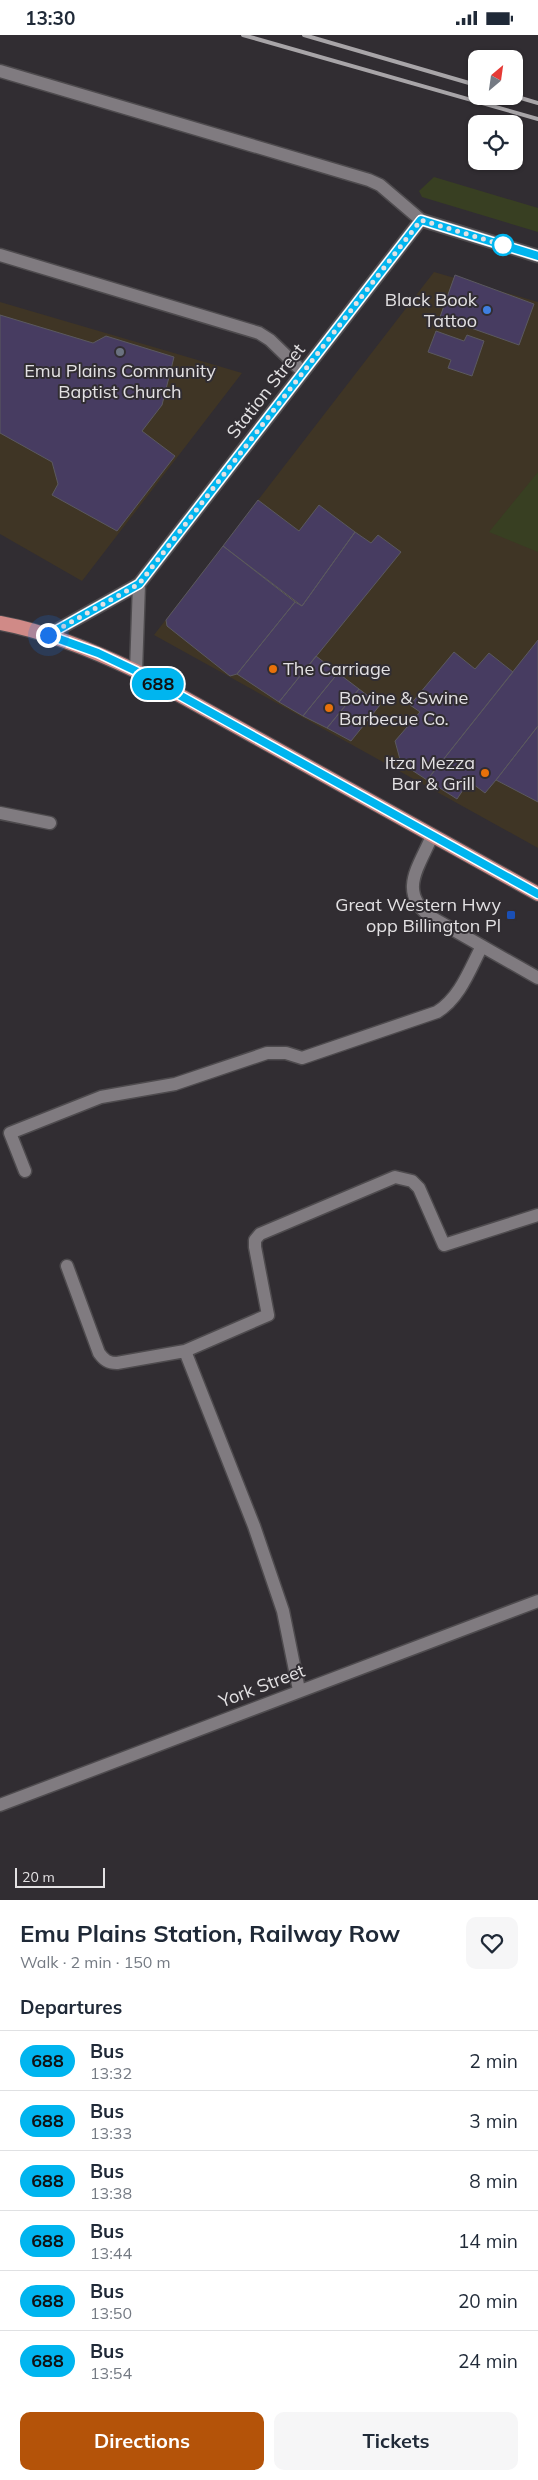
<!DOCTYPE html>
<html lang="en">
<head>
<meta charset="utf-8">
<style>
  :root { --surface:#fff; --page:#f6f6f7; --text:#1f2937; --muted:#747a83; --line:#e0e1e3; --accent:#b45309 }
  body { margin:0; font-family:Mulish,sans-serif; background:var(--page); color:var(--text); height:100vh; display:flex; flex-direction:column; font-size:19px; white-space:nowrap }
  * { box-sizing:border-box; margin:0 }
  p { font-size:16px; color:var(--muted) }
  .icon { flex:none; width:28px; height:28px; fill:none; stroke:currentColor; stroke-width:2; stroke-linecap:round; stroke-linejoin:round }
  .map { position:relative; height:1865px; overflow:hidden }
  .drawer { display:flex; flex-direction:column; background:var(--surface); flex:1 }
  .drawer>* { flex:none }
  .badge { padding:0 10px; border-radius:16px; font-size:18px; line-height:32px }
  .needle { width:32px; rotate:29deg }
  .fabs { position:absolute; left:468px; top:15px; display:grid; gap:10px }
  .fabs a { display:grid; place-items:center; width:55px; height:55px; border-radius:10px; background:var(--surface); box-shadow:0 1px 4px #0004; font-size:25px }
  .scale { position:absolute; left:15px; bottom:12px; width:90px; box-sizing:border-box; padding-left:5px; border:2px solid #e3e1e3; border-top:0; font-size:14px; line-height:18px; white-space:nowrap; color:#e3e1e3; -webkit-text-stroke:4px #312d32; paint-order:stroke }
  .you { position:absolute; width:25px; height:25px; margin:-12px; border:4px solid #fff; border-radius:50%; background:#1a73e8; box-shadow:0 0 0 8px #1a73e833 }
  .map>.badge { position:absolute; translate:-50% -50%; box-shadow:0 0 0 2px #fff }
  h2 { padding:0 20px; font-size:19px; line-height:45px }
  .round { display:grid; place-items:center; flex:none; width:52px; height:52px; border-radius:10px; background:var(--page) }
  .headline { display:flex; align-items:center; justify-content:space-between; height:85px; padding:0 20px }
  h1 { font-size:24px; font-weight:700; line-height:38px }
  .cta { display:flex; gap:10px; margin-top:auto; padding:10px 20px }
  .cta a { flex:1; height:58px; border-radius:10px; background:var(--accent); color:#fff; font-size:20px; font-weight:700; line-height:58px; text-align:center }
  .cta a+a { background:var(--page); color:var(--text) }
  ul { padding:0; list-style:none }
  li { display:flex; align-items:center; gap:15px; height:60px; padding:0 20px; border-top:1px solid var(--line) }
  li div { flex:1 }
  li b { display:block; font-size:19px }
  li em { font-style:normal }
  li .badge { min-width:55px; font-weight:700; text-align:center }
  .status { display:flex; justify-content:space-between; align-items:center; height:35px; padding:0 25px; background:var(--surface); direction:ltr }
  .status svg { height:14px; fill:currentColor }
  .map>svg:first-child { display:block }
  .commercial { fill:#3f3525 }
  .green { fill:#383f22 }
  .building { fill:#473c61; stroke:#5b595f }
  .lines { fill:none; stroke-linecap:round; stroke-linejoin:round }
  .service-casing { stroke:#4e4b4e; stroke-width:15 }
  .minor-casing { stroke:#4e4b4e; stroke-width:15 }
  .trunk-casing { stroke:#4e4b4e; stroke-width:16 }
  .service { stroke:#807b80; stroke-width:12 }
  .minor { stroke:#807b80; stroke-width:12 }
  .trunk { stroke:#d08a87; stroke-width:14 }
  .rail { stroke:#a8a5a8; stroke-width:4 }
  .line-casing { stroke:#fff; stroke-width:11 }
  .line { stroke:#00b5ef; stroke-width:8 }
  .walk { stroke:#e3e1e3; stroke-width:5; stroke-dasharray:0 9 }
  .stop-dot { fill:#fff; stroke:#00b5ef; stroke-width:2.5 }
  .shop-dot { fill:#3f7fe0; stroke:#312d32; stroke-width:2 }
  .worship-dot { fill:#6b7280; stroke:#312d32; stroke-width:2 }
  .food-dot { fill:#e8710a; stroke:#312d32; stroke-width:2 }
  .transit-dot { fill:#1a4fb4; stroke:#312d32; stroke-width:2 }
  .labels { text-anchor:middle; stroke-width:4; stroke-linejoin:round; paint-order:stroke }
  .poi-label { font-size:18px; fill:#e3e1e3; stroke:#312d32; text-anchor:end }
  .street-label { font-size:18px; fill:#e3e1e3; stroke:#312d32 }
</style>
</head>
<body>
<div class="status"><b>13:30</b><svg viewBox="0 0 49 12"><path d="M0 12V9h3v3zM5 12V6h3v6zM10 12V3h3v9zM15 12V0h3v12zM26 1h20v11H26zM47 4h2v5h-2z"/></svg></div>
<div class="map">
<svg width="538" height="1865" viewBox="0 0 538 1865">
  <rect width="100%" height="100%" fill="#312d32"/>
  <path class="commercial" d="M 434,237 L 538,267 L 538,813 L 154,600 Z
    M 0,267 L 242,338 L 82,546 L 0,499 Z"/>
  <path class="green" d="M 434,142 L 538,173 L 538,197 L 422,162 L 419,156 Z
    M 538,437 L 538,517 L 489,497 Z"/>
  <path class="building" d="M 455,240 L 534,269 L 519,310 L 440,282 Z
    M 0,280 L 93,308 L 106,301 L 174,322 L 162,370 L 142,396 L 175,421 L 117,496 L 52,460 L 58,449 L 52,427 L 0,398 Z
    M 436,296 L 464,306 L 467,300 L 484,306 L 472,341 L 448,333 L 451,325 L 428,317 Z
    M 258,465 L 299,496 L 319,470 L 355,497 L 302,571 L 223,511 Z
    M 355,497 L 371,508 L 378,500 L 401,517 L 279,667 L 237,639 L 295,567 L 302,571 Z
    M 223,511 L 295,567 L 237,639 L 230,641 L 167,591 L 166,585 Z
    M 538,605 L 538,691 L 496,745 L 485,758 L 469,746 L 457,764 L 427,745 Z
    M 454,617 L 475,634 L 489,618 L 513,637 L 427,745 L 401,728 L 395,706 L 420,677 L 410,670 Z
    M 316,621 L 338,638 L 303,681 L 279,667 Z
    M 338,638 L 359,654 L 327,693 L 303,681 Z
    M 359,654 L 380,670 L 351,706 L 327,693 Z
    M 538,691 L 538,767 L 496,745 Z"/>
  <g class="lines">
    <defs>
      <path id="service" d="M 0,36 L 369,145 L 380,150 L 421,185
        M 0,220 L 259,298 L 270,305 L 303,337
        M 0,778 L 50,788
        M 432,801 C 419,832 397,857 431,882 L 538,943
        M 25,1136 L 10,1098 L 101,1062 L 175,1049 L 267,1018 L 286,1018 L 302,1023 L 437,977 C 460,963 470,934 482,911
        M 67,1231 L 99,1318 C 104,1325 108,1328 117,1328 L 185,1316
        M 299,1655 L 283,1576 L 254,1491 L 185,1316 L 268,1280 L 255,1212 L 255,1205 L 260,1199 L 395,1142 L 412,1146 L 419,1153 L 444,1210 L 538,1180"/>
      <path id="minor" d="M 48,600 L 139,549 L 421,185 L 538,221
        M 136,636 L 139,549
        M 0,1770 L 538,1566"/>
      <path id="trunk" d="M 0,588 C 48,597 92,615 136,636 L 538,859"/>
    </defs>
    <use href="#service" class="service-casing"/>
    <use href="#minor" class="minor-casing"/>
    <use href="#trunk" class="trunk-casing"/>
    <use href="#service" class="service"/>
    <use href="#minor" class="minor"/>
    <use href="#trunk" class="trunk"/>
    <path class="rail" d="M 243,0 L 538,84
      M 304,0 L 476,50
      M 514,61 L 538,68"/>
  </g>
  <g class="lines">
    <defs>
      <path id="line" d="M 538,221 L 421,185 L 139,549 L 48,600 L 98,618 L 136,636 L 538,859"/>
    </defs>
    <use href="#line" class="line-casing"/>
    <use href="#line" class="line"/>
    <path class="walk" d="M 48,600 L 139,549 L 421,185 L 503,210"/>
  </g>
  <circle class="stop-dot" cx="503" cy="210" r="10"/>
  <circle class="shop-dot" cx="487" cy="275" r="5"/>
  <circle class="worship-dot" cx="120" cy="317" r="5"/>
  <g class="food-dot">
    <circle cx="273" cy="634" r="5"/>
    <circle cx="329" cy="673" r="5"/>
    <circle cx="485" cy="738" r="5"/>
  </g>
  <rect class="transit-dot" x="506" y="875" width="10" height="10" rx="2.5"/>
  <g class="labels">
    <g class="poi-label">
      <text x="477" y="271">Black Book<tspan x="477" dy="21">Tattoo</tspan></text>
      <text x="120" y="342" text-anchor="middle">Emu Plains Community<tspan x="120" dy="21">Baptist Church</tspan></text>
      <text x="283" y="640" text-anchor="start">The Carriage</text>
      <text x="339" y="669" text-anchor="start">Bovine &amp; Swine<tspan x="339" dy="21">Barbecue Co.</tspan></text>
      <text x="475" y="734">Itza Mezza<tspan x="475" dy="21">Bar &amp; Grill</tspan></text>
      <text x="501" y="876">Great Western Hwy<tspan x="501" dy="21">opp Billington Pl</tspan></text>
    </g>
    <g class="street-label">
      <text transform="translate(266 356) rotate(-52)" y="6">Station Street</text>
      <text transform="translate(262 1651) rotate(-21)" y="6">York Street</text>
    </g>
  </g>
</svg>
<div class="fabs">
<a><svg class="needle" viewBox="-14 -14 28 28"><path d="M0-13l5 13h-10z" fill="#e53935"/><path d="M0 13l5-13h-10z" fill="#747a83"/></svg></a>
<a><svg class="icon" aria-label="locate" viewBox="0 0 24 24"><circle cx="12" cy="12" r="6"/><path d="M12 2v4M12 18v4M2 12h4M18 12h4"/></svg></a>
</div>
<div class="scale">20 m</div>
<div class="you" style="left:48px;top:600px"></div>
<b class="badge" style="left:158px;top:649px;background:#00b5ef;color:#111">688</b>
</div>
<section class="drawer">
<div class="headline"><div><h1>Emu Plains Station, Railway Row</h1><p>Walk · 2 min · 150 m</p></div><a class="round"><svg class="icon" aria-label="heart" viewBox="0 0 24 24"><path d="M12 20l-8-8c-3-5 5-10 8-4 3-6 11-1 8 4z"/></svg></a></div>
<h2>Departures</h2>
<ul>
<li><span class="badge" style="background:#00b5ef;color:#111">688</span><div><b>Bus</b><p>13:32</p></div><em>2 min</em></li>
<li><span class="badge" style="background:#00b5ef;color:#111">688</span><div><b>Bus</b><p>13:33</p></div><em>3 min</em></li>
<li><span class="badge" style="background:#00b5ef;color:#111">688</span><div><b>Bus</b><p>13:38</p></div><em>8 min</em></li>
<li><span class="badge" style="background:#00b5ef;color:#111">688</span><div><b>Bus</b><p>13:44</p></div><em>14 min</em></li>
<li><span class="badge" style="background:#00b5ef;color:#111">688</span><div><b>Bus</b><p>13:50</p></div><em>20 min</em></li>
<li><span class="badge" style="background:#00b5ef;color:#111">688</span><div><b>Bus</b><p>13:54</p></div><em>24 min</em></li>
</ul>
<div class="cta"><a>Directions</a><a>Tickets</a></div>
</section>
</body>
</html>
